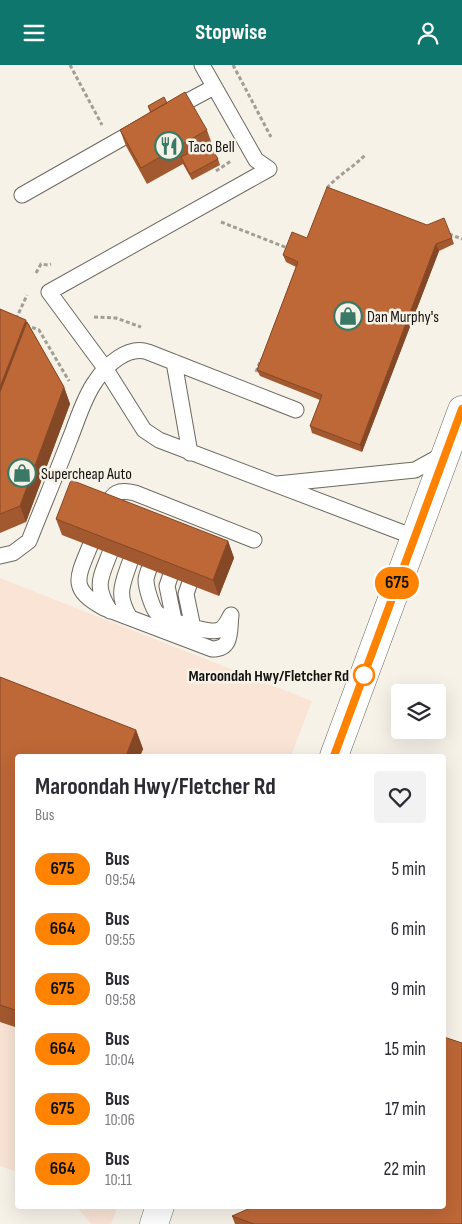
<!DOCTYPE html>
<html lang="en">
<head>
<meta charset="utf-8">
<style>
  :root { --surface:#fff; --page:#f2f2f3; --text:#2b2b33; --muted:#7c7c81; --accent:#0f766e }
  body { margin:0; font-family:"Sofia Sans Condensed",sans-serif; background:var(--page); color:var(--text); height:100vh; display:flex; flex-direction:column; font-size:19px; white-space:nowrap }
  * { box-sizing:border-box; margin:0 }
  p { font-size:16px; color:var(--muted) }
  .icon { flex:none; width:28px; height:28px; fill:none; stroke:currentColor; stroke-width:2; stroke-linecap:round; stroke-linejoin:round }
  .map { position:relative; flex:1; overflow:hidden }
  .panel { position:absolute; left:15px; top:689px; width:431px; height:455px; display:flex; flex-direction:column; background:var(--surface); border-radius:5px; box-shadow:0 5px 20px #0002 }
  .panel>* { flex:none }
  .badge { padding:0 10px; border-radius:16px; font-size:18px; line-height:32px }
  .buttons { position:absolute; left:391px; top:619px; display:grid; gap:10px }
  .buttons a { display:grid; place-items:center; width:55px; height:55px; border-radius:5px; background:var(--surface); box-shadow:0 5px 20px #0002; font-size:25px }
  .map>.badge { position:absolute; translate:-50% -50%; box-shadow:0 0 0 2px #fff }
  .round { display:grid; place-items:center; flex:none; width:52px; height:52px; border-radius:5px; background:var(--page) }
  .overview { display:flex; align-items:center; justify-content:space-between; height:85px; padding:0 20px }
  h1 { font-size:24px; font-weight:700; line-height:38px }
  ul { padding:0; list-style:none }
  li { display:flex; align-items:center; gap:15px; height:60px; padding:0 20px }
  li div { flex:1 }
  li b { display:block; font-size:19px }
  li em { font-style:normal }
  li .badge { min-width:55px; font-weight:700; text-align:center }
  header { display:flex; justify-content:space-between; align-items:center; height:65px; padding:0 20px; background:var(--accent); color:#fff; font-size:22px; font-weight:700 }
  .map>svg:first-child { display:block }
  .industrial { fill:#f9e4d6 }
  .lines { fill:none; stroke-linecap:round; stroke-linejoin:round }
  .lane-casing { stroke:#6d6961; stroke-width:17 }
  .street-casing { stroke:#6d6961; stroke-width:29 }
  .path { stroke:#a19e96; stroke-width:3; stroke-dasharray:4 2.5; stroke-linecap:butt }
  .lane { stroke:#fff; stroke-width:15 }
  .street { stroke:#fff; stroke-width:28 }
  .wall { fill:#a3592f }
  .shaded-wall { fill:#854826 }
  .building { fill:#be6737; stroke:#854826 }
  .line-casing { stroke:#fff; stroke-width:11 }
  .line { stroke:#ff8200; stroke-width:8 }
  .stop-dot { fill:#fff; stroke:#ff8200; stroke-width:2.5 }
  .labels { text-anchor:middle; stroke-width:5; stroke-linejoin:round; paint-order:stroke }
  .poi-label { font-size:16px; fill:#13120f; stroke:#f7f2e8; text-anchor:start }
  .stop-label { font-size:16px; font-weight:bold; fill:#13120f; stroke:#f7f2e8; text-anchor:end }
</style>
</head>
<body>
<header><svg class="icon" aria-label="menu" viewBox="0 0 24 24"><path d="M4 6h16M4 12h16M4 18h16"/></svg>Stopwise<svg class="icon" aria-label="person" viewBox="0 0 24 24"><circle cx="12" cy="8" r="4"/><path d="M4 21q1-7 8-7t8 7"/></svg></header>
<div class="map">
<svg width="462" height="1159" viewBox="0 0 462 1159">
  <rect width="100%" height="100%" fill="#f7f2e8"/>
  <path class="industrial" d="M 0,513 L 312,636 L 291,691 L 18,691 L 17,1107 L 0,1101 Z
    M 76,1141 L 118,1141 L 111,1159 L 91,1159 Z"/>
  <g class="lines">
    <defs>
      <path id="lane" d="M 202,0 L 256,95 L 269,104 L 49,227 L 105,303 L 144,365 L 159,375 L 414,472
        M 173,44 L 214,22
        M 22,130 L 140,63
        M 174,297 L 190,388
        M 277,419 L 415,405 L 444,389
        M 106,443 C 112,427 119,424 135,428 L 254,475
        M 90,481 C 77,513 69,524 104,543 L 212,584 C 233,584 229,566 231,550
        M 110,488 C 100,514 94,521 110,546
        M 0,491 L 13,488 L 29,476 C 42,443 56,410 69,376 C 77,357 83,334 95,317 C 106,300 128,280 148,287 L 296,345
        M 149,504 C 148,507 146,512 146,515 C 146,522 152,543 157,548 C 164,554 211,570 219,565 C 225,563 228,555 231,550
        M 170,512 L 167,521 L 174,555
        M 189,520 L 186,529 L 193,563
        M 130,553 C 116,530 122,520 130,497"/>
      <path id="street" d="M 334,691 L 462,345
        M 154,1159 L 160,1141"/>
    </defs>
    <use href="#lane" class="lane-casing"/>
    <use href="#street" class="street-casing"/>
    <path class="path" d="M 70,0 L 102,60
      M 233,0 L 271,72
      M 216,106 L 231,96
      M 327,123 C 338,110 354,102 366,89
      M 221,157 L 290,184
      M 449,169 L 462,174
      M 36,208 L 41,199 L 48,200 L 51,199
      M 94,252 L 116,253 L 141,262
      M 16,254 L 27,230
      M 26,260 L 39,265 L 69,316
      M 256,307 L 261,294"/>
    <use href="#lane" class="lane"/>
    <use href="#street" class="street"/>
  </g>
  <path class="wall" d="M 167,38 L 207,65 L 213,82 L 211,82 L 218,94 L 220,100 L 192,115 L 183,99 L 147,119 L 126,81 L 120,65 L 150,47 L 148,41 Z
    M 307,173 L 452,173 L 454,179 L 439,186 L 362,387 L 312,368 L 310,361 L 320,335 L 260,311 L 257,305 L 296,202 L 286,197 L 283,190 Z
    M 0,244 L 27,257 L 64,322 L 70,339 L 26,457 L 0,468 Z
    M 56,454 L 228,476 L 234,493 L 219,531 L 62,470 Z
    M 0,612 L 136,665 L 143,684 L 140,691 L 18,691 L 18,963 L 0,957 Z
    M 444,1141 L 462,1159 L 235,1159 L 232,1151 Z"/>
  <path class="shaded-wall" d="M 436,179 L 439,186 L 362,387 L 360,380 Z
    M 26,255 L 33,274 L 0,359 L 0,322 Z
    M 64,322 L 70,339 L 26,457 L 20,441 Z
    M 228,476 L 234,493 L 219,531 L 213,515 Z
    M 136,665 L 143,684 L 140,691 L 126,691 Z"/>
  <path class="building" d="M 185,27 L 207,65 L 141,103 L 120,65 Z
    M 164,32 L 167,38 L 151,47 L 148,41 Z
    M 208,77 L 218,94 L 190,109 L 181,92 Z
    M 327,122 L 427,160 L 444,153 L 452,173 L 436,179 L 360,380 L 310,361 L 322,330 L 257,305 L 298,197 L 283,190 L 292,167 L 307,173 Z
    M 0,244 L 26,255 L 0,322 Z
    M 27,257 L 64,322 L 20,441 L 0,449 L 0,327 Z
    M 71,415 L 228,476 L 213,515 L 56,454 Z
    M 0,612 L 136,665 L 126,691 L 18,691 L 18,946 L 0,940 Z
    M 444,972 L 462,978 L 462,1159 L 254,1159 L 232,1151 L 255,1141 L 444,1141 Z"/>
  <g class="lines">
    <defs>
      <path id="line" d="M 334,691 L 462,344"/>
    </defs>
    <use href="#line" class="line-casing"/>
    <use href="#line" class="line"/>
  </g>
  <defs>
    <symbol id="restaurant-ring" viewBox="-11 -11 22 22"><circle r="9.5" fill="#f7f2e8" stroke="#3a7965" stroke-width="1.5"/><path d="M-5-6h1v4h1v-4h1v4h1v-4h1v5L-1.5 .5V6h-2V.5L-5-1ZM5-6V6H3V1.5H1.5Q1.5-4 5-6Z" fill="#3a7965"/></symbol>
    <symbol id="shop-ring" viewBox="-11 -11 22 22"><circle r="9.5" fill="#f7f2e8" stroke="#3a7965" stroke-width="1.5"/><path d="M-5-2.5h2.3a2.7 3.5 0 0 1 5.4 0H5L5.5 6h-11ZM-1.5-2.5h3a1.5 2.3 0 0 0-3 0Z" fill="#3a7965"/></symbol>
  </defs>
  <g fill-rule="evenodd">
    <use href="#restaurant-ring" x="153" y="65" width="32" height="32"/>
    <use href="#shop-ring" x="332" y="235" width="32" height="32"/>
    <use href="#shop-ring" x="6" y="392" width="32" height="32"/>
  </g>
  <circle class="stop-dot" cx="364" cy="610" r="10"/>
  <g class="labels">
    <g class="poi-label">
      <text x="188" y="87">Taco Bell</text>
      <text x="367" y="257">Dan Murphy's</text>
      <text x="41" y="414">Supercheap Auto</text>
    </g>
    <g class="stop-label">
      <text x="349" y="616">Maroondah Hwy/Fletcher Rd</text>
    </g>
  </g>
</svg>
<div class="buttons">
<a><svg class="icon" aria-label="layers" viewBox="0 0 24 24"><path d="M12 4l9 5-9 5-9-5zM3 14l9 5 9-5"/></svg></a>
</div>
<b class="badge" style="left:397px;top:518px;background:#ff8200;color:#111">675</b>
<section class="panel">
<div class="overview"><div><h1>Maroondah Hwy/Fletcher Rd</h1><p>Bus</p></div><a class="round"><svg class="icon" aria-label="heart" viewBox="0 0 24 24"><path d="M12 20l-8-8c-3-5 5-10 8-4 3-6 11-1 8 4z"/></svg></a></div>
<ul>
<li><span class="badge" style="background:#ff8200;color:#111">675</span><div><b>Bus</b><p>09:54</p></div><em>5 min</em></li>
<li><span class="badge" style="background:#ff8200;color:#111">664</span><div><b>Bus</b><p>09:55</p></div><em>6 min</em></li>
<li><span class="badge" style="background:#ff8200;color:#111">675</span><div><b>Bus</b><p>09:58</p></div><em>9 min</em></li>
<li><span class="badge" style="background:#ff8200;color:#111">664</span><div><b>Bus</b><p>10:04</p></div><em>15 min</em></li>
<li><span class="badge" style="background:#ff8200;color:#111">675</span><div><b>Bus</b><p>10:06</p></div><em>17 min</em></li>
<li><span class="badge" style="background:#ff8200;color:#111">664</span><div><b>Bus</b><p>10:11</p></div><em>22 min</em></li>
</ul>
</section>
</div>
</body>
</html>
